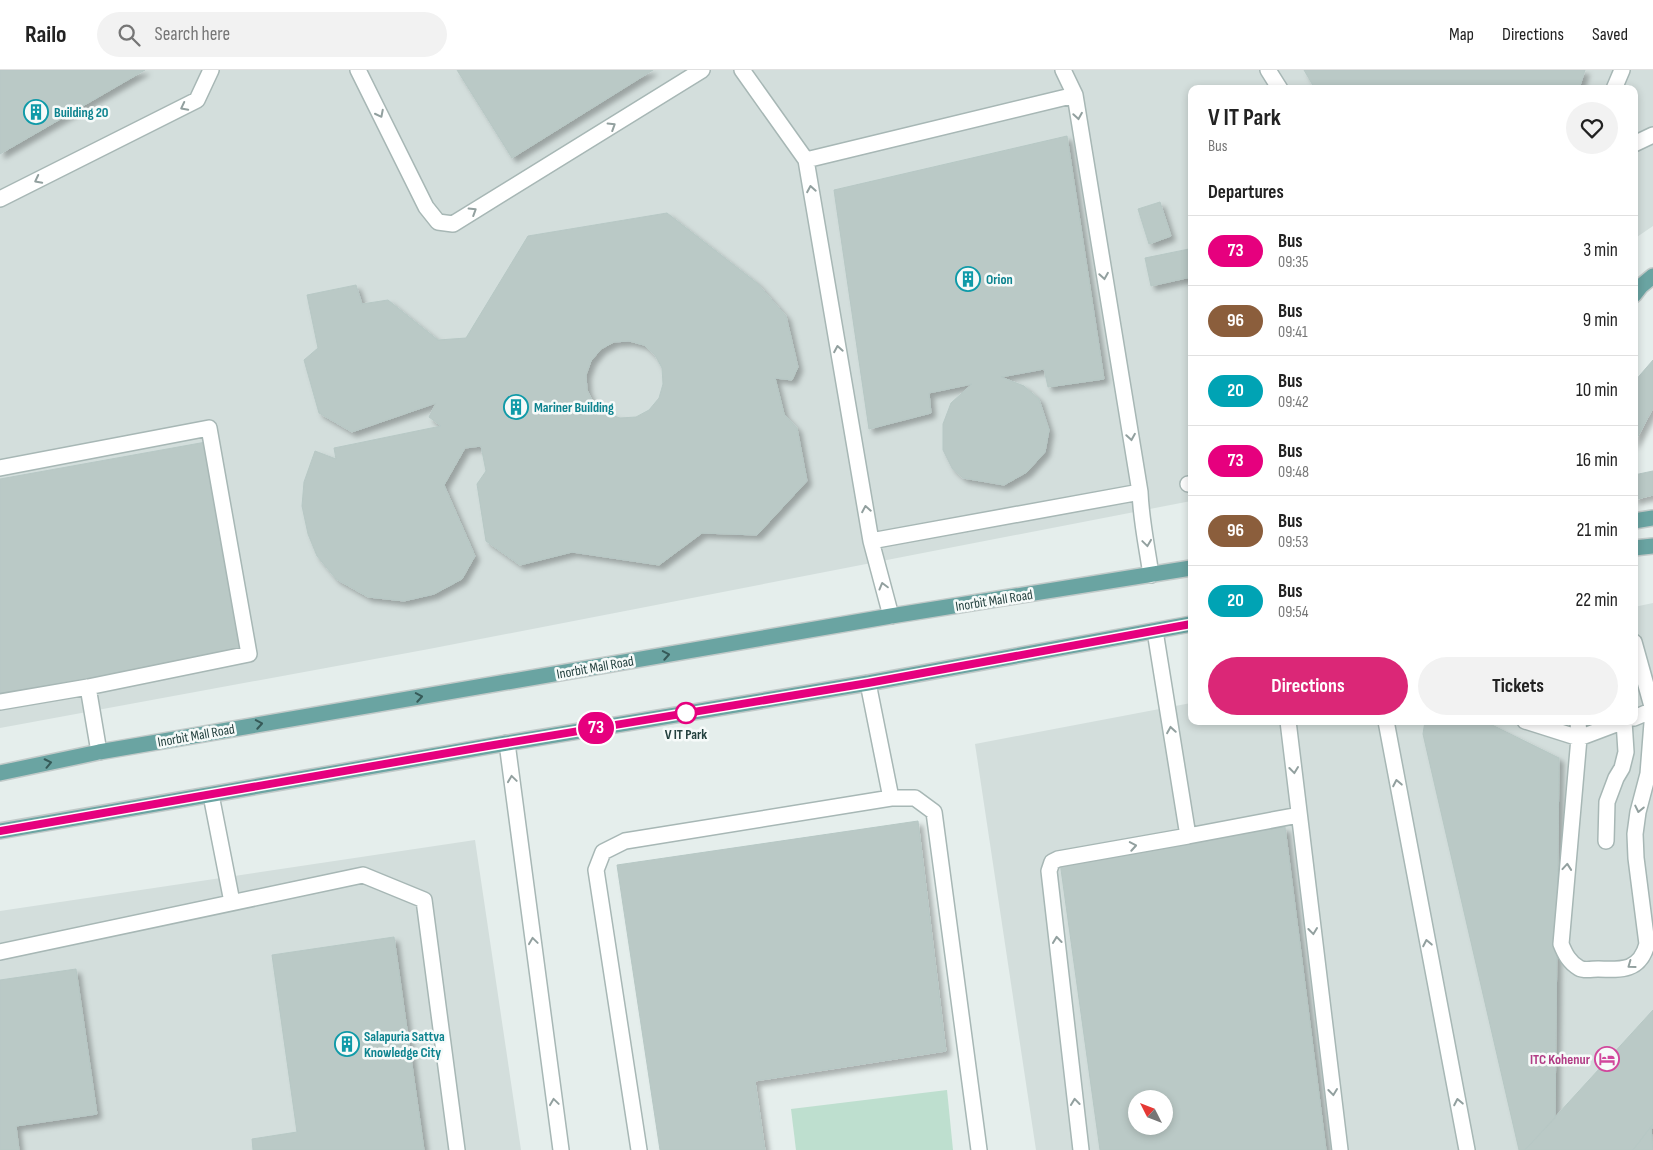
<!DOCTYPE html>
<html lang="en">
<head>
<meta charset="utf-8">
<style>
  :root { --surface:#fff; --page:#f2f2f2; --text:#222; --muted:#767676; --line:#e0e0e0; --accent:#db2777 }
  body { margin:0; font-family:"Sofia Sans Condensed",sans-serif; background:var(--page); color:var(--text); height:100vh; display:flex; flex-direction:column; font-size:19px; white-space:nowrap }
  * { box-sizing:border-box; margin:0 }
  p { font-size:16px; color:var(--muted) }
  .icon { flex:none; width:28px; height:28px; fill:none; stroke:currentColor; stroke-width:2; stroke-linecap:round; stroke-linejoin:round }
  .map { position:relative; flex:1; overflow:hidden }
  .side { position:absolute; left:1188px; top:15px; width:450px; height:640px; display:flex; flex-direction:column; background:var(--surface); border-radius:10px; box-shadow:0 2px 8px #0003 }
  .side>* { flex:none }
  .badge { padding:0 10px; border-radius:16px; font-size:18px; line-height:32px }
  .needle { width:32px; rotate:312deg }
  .fabs { position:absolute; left:1128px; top:1020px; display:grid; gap:10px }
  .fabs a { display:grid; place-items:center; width:45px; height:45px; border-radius:50%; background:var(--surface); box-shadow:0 2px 8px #0003; font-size:25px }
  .map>.badge { position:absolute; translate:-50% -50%; box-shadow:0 0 0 2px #fff }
  h2 { padding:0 20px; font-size:19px; line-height:45px }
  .round { display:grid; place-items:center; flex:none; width:52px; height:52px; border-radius:26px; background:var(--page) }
  .headline { display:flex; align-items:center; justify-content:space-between; height:85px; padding:0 20px }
  h1 { font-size:24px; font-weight:700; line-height:38px }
  .button { display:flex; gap:10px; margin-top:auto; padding:10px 20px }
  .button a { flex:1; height:58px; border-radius:30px; background:var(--accent); color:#fff; font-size:20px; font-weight:700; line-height:58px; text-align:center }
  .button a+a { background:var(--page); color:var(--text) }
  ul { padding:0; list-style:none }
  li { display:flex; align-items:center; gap:15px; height:70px; padding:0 20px; border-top:1px solid var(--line) }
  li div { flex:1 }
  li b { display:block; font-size:19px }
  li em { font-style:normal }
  li .badge { min-width:55px; font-weight:700; text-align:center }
  header { display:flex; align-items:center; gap:30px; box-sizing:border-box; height:70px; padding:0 25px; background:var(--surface); border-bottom:1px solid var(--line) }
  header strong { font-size:24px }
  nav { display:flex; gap:28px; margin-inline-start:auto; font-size:18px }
  .search { width:350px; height:45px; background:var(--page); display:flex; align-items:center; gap:12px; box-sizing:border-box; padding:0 18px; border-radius:28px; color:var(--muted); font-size:19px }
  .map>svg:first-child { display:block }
  .built { fill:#d3dedc; fill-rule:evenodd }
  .green { fill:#bedfcf }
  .building { fill:#bac9c6; stroke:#b7c8c5; fill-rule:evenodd; filter:url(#shadow) }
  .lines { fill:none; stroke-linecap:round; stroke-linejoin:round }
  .minor-casing { stroke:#a7b7b5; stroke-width:18 }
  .major-casing { stroke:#c2cac9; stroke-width:18 }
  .minor { stroke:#fff; stroke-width:15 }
  .major { stroke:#6aa4a2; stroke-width:15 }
  .oneway { stroke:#92a09f }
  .oneway2 { stroke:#365a58 }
  .line-casing { stroke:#fff; stroke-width:11 }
  .line { stroke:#e6007e; stroke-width:8 }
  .stop-dot { fill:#fff; stroke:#e6007e; stroke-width:2.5 }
  .labels { text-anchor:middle; stroke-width:5; stroke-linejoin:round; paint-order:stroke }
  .culture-label { font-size:14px; font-weight:bold; fill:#0d838f; stroke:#f6faf9; text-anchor:start }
  .street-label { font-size:14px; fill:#24413f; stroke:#f6faf9 }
  .stop-label { font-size:14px; font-weight:bold; fill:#24413f; stroke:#f6faf9 }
  .hotel-label { font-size:14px; font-weight:bold; fill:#b23c85; stroke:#f6faf9; text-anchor:end }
</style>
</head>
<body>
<header>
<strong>Railo</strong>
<div class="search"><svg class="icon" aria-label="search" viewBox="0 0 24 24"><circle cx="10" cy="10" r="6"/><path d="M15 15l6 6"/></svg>Search here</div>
<nav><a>Map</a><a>Directions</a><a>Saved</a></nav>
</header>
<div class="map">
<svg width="1653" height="1080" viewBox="0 0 1653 1080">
  <defs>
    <filter id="shadow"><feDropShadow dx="4.5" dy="4.5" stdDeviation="2.5" flood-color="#0004"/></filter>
  </defs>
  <rect width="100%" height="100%" fill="#e5eeec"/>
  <path class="built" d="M 0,0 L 1653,0 L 1653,156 L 1634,169 L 1634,19 L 1191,19 L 1191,431 L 429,579 L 0,658 Z
    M 1653,533 L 1653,1080 L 1036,1080 L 975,674 L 1191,633 L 1191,651 L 1634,651 L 1634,537 ZM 1136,1029 L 1164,1029 L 1164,1056 L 1136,1056 Z
    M 475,770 L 521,1080 L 0,1080 L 0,841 Z"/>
  <path class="green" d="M 947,1020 L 953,1080 L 796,1080 L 791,1039 Z"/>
  <path class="building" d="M 0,0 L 145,0 L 0,84 Z
    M 457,0 L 653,0 L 512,88 Z
    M 1304,0 L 1585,0 L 1579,19 L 1315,19 Z
    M 1067,66 L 1104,309 L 1048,317 L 1044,299 L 1001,307 L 1024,316 L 1039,329 L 1049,360 L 1045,382 L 1027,402 L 1004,415 L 963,408 L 952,398 L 943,380 L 943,354 L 951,333 L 972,314 L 929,323 L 931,343 L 869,359 L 834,120 Z
    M 1160,132 L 1171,166 L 1149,174 L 1138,139 Z
    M 667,143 L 757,213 L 786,246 L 798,297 L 792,310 L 775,308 L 784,344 L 797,358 L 807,411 L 757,465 L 702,463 L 659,495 L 572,482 L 520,495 L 486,471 L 477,414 L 486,401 L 481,376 L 465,378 L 444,415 L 475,486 L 462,509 L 434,524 L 404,531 L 368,527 L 336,509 L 317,486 L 308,464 L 302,436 L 304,412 L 315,381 L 336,389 L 334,378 L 441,356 L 429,347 L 436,333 L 352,362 L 319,343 L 304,290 L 318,278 L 307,225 L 356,215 L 362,234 L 388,230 L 438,270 L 466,268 L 528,166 ZM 629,271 L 644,275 L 655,285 L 662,298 L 663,314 L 659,328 L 649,340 L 636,347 L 620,348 L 606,343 L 594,334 L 587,320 L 586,305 L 591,291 L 601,279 L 614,272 Z
    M 1189,179 L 1191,207 L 1151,216 L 1145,188 Z
    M 1653,290 L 1653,338 L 1634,374 L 1634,312 Z
    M 206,372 L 243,582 L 0,627 L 0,409 Z
    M 1653,401 L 1653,425 L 1634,430 L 1634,405 Z
    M 1425,651 L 1484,651 L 1559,688 L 1555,1048 L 1525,1080 L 1519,1080 L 1423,664 Z
    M 918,751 L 946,981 L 755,1011 L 765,1080 L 660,1080 L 617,795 Z
    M 1285,757 L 1326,1080 L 1100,1080 L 1060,792 ZM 1136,1029 L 1164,1029 L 1164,1056 L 1136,1056 Z
    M 394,867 L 424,1080 L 253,1080 L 252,1069 L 297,1062 L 272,885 Z
    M 76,899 L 97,1044 L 16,1056 L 19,1080 L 0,1080 L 0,910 Z
    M 1653,940 L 1653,1054 L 1633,1080 L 1525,1080 Z
    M 1653,1054 L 1653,1058 L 1651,1058 L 1653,1080 L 1633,1080 Z"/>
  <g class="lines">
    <defs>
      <path id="minor" d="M 358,0 L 426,137 L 438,152 L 453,154 L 702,0
        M 742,0 L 806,90 L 871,471 L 891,546
        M 1063,0 L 1075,25 L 1140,422 C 1141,450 1147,477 1151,505
        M 1268,0 L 1280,19
        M 1614,19 L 1622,0
        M 1634,74 L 1653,65
        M 806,90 L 1075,25
        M 0,129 L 197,30 L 211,0
        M 0,398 L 209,358 L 249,584 L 88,617 L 0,632
        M 1188,414 L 1191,414
        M 871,471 L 1140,422
        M 868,613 L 891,728
        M 88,617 L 99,682
        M 1634,648 L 1653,640
        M 1288,651 L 1340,1080
        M 1386,651 L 1467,1080
        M 1525,651 L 1579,668 L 1624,651
        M 1578,651 L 1579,668 L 1561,874 C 1565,884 1569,892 1579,898 C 1584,901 1592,899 1598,899 C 1622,900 1640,901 1647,874 L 1636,788 L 1635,764 L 1638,742 L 1648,704 L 1653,640 L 1634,572
        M 507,673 L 561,1080
        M 211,725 L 232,832
        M 1188,766 L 1299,745
        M 1606,771 L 1607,732 L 1616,708 L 1622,698 L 1626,682 L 1624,651
        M 0,882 L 363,805 L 424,830 L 457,1080
        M 639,1080 L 596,800 L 603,782 L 625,771 L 891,728 L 915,728 L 934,742 L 979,1080
        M 1081,1080 L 1049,801 L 1052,792 L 1058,789 L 1188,766 L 1155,561"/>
      <path id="major" d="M 1634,225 L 1641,216 L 1653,206
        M 1634,451 L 1653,448
        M 1634,478 L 1653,476
        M 0,703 L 99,682 L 891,546 L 1191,498
        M 0,761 L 507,673 L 868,613 L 1191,554"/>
    </defs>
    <use href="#minor" class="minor-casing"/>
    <use href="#major" class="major-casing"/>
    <use href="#minor" class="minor"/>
    <use href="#major" class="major"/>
  </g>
  <defs><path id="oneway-chevron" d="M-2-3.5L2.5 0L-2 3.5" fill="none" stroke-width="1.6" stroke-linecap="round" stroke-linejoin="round" transform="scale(1.25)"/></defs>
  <g class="oneway">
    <use href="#oneway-chevron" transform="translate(184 37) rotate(153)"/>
    <use href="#oneway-chevron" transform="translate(380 44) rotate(63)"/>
    <use href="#oneway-chevron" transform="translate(1078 46) rotate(81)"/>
    <use href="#oneway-chevron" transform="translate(612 56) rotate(-32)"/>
    <use href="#oneway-chevron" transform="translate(38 110) rotate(153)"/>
    <use href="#oneway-chevron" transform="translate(811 119) rotate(-100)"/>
    <use href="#oneway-chevron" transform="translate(473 141) rotate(-32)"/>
    <use href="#oneway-chevron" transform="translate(1104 206) rotate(81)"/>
    <use href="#oneway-chevron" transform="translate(838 279) rotate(-100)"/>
    <use href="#oneway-chevron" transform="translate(1131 367) rotate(81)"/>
    <use href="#oneway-chevron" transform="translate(866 439) rotate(-100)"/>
    <use href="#oneway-chevron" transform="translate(1147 473) rotate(82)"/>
    <use href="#oneway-chevron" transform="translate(883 516) rotate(-105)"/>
    <use href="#oneway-chevron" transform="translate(1171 660) rotate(-99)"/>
    <use href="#oneway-chevron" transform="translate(1294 700) rotate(83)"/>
    <use href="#oneway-chevron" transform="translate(512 709) rotate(-98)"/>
    <use href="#oneway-chevron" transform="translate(1397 713) rotate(-101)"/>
    <use href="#oneway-chevron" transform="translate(1639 739) rotate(102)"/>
    <use href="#oneway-chevron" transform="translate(1133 776) rotate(-10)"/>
    <use href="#oneway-chevron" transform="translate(1567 797) rotate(-85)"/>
    <use href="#oneway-chevron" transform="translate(1313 861) rotate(83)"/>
    <use href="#oneway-chevron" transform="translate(1057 870) rotate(-96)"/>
    <use href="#oneway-chevron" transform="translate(533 871) rotate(-98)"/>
    <use href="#oneway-chevron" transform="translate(1427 873) rotate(-101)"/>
    <use href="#oneway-chevron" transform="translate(1631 895) rotate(144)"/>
    <use href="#oneway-chevron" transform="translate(1333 1022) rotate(83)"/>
    <use href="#oneway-chevron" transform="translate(554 1032) rotate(-98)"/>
    <use href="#oneway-chevron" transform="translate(1075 1032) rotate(-96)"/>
    <use href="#oneway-chevron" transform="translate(1458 1032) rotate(-101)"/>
  </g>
  <g class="oneway2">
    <use href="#oneway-chevron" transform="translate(666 585) rotate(-10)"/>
    <use href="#oneway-chevron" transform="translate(419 627) rotate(-10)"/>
    <use href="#oneway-chevron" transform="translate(259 654) rotate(-10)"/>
    <use href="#oneway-chevron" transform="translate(48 693) rotate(-12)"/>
  </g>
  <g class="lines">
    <defs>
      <path id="line" d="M 0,761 L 488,676 L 868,613 L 1191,554"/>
    </defs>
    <use href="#line" class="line-casing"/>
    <use href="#line" class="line"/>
  </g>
  <defs>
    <symbol id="building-ring" viewBox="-11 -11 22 22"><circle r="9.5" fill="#f6faf9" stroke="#0f9aa8" stroke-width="1.5"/><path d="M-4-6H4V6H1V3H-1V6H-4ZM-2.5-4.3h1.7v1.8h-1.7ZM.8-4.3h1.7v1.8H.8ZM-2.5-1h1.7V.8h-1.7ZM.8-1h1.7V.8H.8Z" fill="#0f9aa8"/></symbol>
    <symbol id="hotel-ring" viewBox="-11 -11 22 22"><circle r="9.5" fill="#f6faf9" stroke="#d1479c" stroke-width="1.5"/><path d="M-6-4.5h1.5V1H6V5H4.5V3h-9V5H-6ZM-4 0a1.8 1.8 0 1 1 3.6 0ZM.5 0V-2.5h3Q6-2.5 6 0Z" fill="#d1479c"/></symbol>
  </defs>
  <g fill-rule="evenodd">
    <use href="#building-ring" x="22" y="28" width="28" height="28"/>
    <use href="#building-ring" x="954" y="195" width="28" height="28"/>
    <use href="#building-ring" x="502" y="323" width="28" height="28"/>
    <use href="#building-ring" x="333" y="960" width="28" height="28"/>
    <use href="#hotel-ring" x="1593" y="975" width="28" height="28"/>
  </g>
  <circle class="stop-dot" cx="686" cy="643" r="10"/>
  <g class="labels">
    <g class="culture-label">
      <text x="54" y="47">Building 20</text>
      <text x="986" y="214">Orion</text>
      <text x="534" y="342">Mariner Building</text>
      <text x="364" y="971">Salapuria Sattva<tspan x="364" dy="16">Knowledge City</tspan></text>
    </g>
    <g class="street-label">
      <text transform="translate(994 530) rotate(-9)" y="5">Inorbit Mall Road</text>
      <text transform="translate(595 597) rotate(-10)" y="5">Inorbit Mall Road</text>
      <text transform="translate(196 665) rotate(-10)" y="5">Inorbit Mall Road</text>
    </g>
    <g class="stop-label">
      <text x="686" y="669">V IT Park</text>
    </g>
    <g class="hotel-label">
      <text x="1590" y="994">ITC Kohenur</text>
    </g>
  </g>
</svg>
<div class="fabs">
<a><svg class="needle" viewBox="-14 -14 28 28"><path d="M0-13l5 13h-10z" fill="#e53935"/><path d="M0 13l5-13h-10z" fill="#767676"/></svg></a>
</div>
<b class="badge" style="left:596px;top:658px;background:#e6007e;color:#fff">73</b>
<section class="side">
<div class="headline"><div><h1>V IT Park</h1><p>Bus</p></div><a class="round"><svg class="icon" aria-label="heart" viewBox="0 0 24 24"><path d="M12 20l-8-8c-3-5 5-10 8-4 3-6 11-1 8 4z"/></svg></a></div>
<h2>Departures</h2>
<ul>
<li><span class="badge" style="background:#e6007e;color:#fff">73</span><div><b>Bus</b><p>09:35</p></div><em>3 min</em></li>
<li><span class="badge" style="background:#8b5e3c;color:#fff">96</span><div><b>Bus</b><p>09:41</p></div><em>9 min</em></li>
<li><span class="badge" style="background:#00a3b4;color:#fff">20</span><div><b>Bus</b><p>09:42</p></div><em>10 min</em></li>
<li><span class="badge" style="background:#e6007e;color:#fff">73</span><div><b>Bus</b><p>09:48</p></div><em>16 min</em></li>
<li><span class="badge" style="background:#8b5e3c;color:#fff">96</span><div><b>Bus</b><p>09:53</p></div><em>21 min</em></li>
<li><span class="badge" style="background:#00a3b4;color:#fff">20</span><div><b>Bus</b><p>09:54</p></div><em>22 min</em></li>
</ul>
<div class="button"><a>Directions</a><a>Tickets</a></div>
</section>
</div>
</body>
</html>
